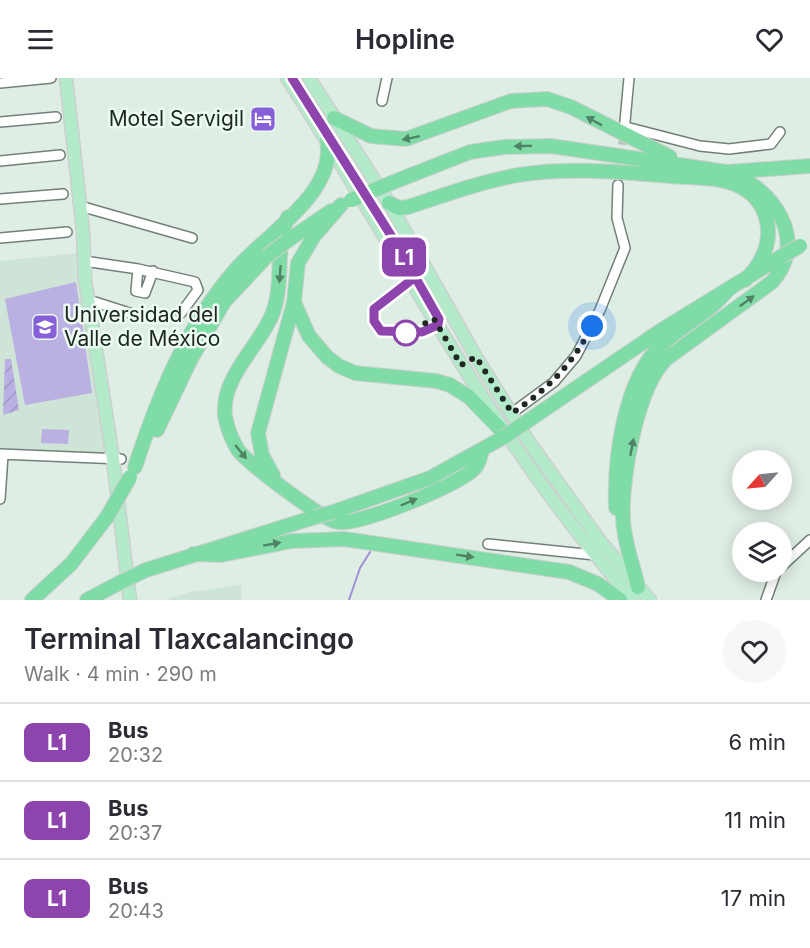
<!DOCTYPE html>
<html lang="en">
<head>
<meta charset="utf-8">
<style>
  :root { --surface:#fff; --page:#f7f7f7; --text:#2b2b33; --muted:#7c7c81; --line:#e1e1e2 }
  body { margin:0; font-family:Inter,sans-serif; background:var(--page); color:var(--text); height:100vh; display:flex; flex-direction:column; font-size:22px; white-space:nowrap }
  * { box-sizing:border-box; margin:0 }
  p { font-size:20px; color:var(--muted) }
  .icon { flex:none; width:33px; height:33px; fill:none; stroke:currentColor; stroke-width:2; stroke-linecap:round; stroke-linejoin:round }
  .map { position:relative; height:522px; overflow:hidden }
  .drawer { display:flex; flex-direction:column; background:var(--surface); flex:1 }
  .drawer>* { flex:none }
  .badge { padding:0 12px; border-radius:9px; font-size:21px; line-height:39px }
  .needle { width:39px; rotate:243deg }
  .tools { position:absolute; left:732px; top:372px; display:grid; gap:12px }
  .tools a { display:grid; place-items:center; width:60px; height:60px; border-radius:50%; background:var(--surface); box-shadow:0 3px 15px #0003; font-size:30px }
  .you { position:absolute; width:30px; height:30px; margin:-15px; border:4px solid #fff; border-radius:50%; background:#1a73e8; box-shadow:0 0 0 9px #1a73e833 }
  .map>.badge { position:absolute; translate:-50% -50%; box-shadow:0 0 0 3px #fff }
  .round { display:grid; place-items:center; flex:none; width:63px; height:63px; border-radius:32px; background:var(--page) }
  .headline { display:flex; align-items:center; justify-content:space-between; height:102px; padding:0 24px }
  h1 { font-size:28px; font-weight:600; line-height:45px }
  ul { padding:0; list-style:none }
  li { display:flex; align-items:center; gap:18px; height:78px; padding:0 24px; border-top:2px solid var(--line) }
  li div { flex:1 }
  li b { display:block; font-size:22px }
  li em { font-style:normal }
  li .badge { min-width:66px; font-weight:700; text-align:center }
  header { display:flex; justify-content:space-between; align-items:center; height:78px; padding:0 24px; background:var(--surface); font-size:27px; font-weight:600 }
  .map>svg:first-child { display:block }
  .built { fill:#cee4d6 }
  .park { fill:#bbb0e2 }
  .garden { fill:url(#garden-furrows) }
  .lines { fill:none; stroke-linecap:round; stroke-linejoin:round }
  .stream { stroke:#a291d5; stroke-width:2 }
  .minor-tunnel { stroke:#b9c6bd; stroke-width:9; stroke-dasharray:9 4.5; stroke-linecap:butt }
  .minor-casing { stroke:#728077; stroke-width:12 }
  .major-casing { stroke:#cecfcf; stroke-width:15 }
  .highway-casing { stroke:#cecfcf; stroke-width:16 }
  .minor { stroke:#fff; stroke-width:9 }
  .major { stroke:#b2eaca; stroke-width:12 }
  .highway { stroke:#7fdca7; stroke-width:14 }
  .highway-bridge-casing { stroke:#cecfcf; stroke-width:16; stroke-linecap:butt }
  .highway-bridge { stroke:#7fdca7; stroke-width:14 }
  .oneway { fill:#508265 }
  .line-casing { stroke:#fff; stroke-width:14 }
  .line { stroke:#8e44ad; stroke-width:9 }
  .walk { stroke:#212723; stroke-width:6; stroke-dasharray:0 10.8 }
  .stop-dot { fill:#fff; stroke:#8e44ad; stroke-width:3 }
  .labels { text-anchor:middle; stroke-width:5; stroke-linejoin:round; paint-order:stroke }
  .poi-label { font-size:21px; fill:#212723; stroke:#ecfcf2; text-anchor:end }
</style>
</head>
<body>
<header><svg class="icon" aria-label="menu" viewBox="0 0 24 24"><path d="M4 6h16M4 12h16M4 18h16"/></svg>Hopline<svg class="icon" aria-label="heart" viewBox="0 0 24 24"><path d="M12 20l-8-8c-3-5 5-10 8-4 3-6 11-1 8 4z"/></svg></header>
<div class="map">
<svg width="810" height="522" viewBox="0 0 810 522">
  <defs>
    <pattern id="garden-furrows" width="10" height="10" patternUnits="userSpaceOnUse" patternTransform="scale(1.5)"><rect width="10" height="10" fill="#bbb0e2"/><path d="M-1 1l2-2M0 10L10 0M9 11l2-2" fill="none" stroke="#a097c2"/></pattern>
  </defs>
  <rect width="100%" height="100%" fill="#dfeee4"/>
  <path class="built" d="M 78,175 L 109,375 L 106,377 L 0,370 L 0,183 Z
    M 241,507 L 242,522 L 165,522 L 190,514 Z"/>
  <path class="park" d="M 76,204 L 92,315 L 25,327 L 5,221 Z
    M 42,351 L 69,352 L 68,366 L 41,365 Z"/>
  <path class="garden" d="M 5,281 L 11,281 L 19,332 L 3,337 Z"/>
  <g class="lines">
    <path class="stream" d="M 349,522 L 360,490 L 370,474"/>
    <path class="minor-tunnel" d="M 618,107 L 624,54"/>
    <defs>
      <path id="minor" d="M 0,5 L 51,0
        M 382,23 L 387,0
        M 0,44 L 56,39
        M 626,49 L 700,68 L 729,71 L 771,66 L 780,54
        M 624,54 L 629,0
        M 0,83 L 60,77
        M 0,121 L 63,116
        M 80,128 L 192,160
        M 0,160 L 67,154
        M 84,183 L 138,191 L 195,204 L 198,212 L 181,235
        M 138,191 L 136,213 L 145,215 L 153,193
        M 95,224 L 142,239
        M 512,335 L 554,304 L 576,278 L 600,232 L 625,170 L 617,140 L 618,107
        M 0,376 L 121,381
        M 0,421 L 3,377
        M 488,466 L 595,477
        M 782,488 L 810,462
        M 766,522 L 776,494"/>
      <path id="major" d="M 66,0 L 83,153 L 85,201 L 113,381 L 130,522
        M 287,0 C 401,176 493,365 634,522
        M 309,0 L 389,125 L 476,279 L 531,367 L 600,463 L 650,522"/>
      <path id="highway" d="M 334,40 L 371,58 L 406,61 L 511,23 L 547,21 L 571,29 L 670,79
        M 391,105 L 470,74 L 504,69 L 551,68 L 727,94 L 810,88
        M 389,125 L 399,130 L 408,129 C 444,117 480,104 518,97 C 568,89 618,94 669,98 C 692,100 719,98 741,109 C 753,115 763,127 766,140 C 773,163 762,186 745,202
        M 341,127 L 314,158 L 298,185 L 294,224 L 309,258 L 327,279 L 339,288 L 355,295 L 436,303 L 450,307 L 469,319 L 502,353
        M 288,139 C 274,169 285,205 272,237 C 258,270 221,299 225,338 C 227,349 232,362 238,372 C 249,386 320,440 337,444 C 358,448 460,407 475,390 C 479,386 480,379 482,373
        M 287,163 L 331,133
        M 535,338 L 660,253 L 782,178
        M 157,352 L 191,281 L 224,224 L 267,178
        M 135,389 C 158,319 186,248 236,191 C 267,156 337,114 327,63
        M 273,397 L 262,377 L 258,355 L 294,224
        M 616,430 C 614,380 624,304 660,268 C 682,247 708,236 728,212
        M 333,434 L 430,400 L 504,359
        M 193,476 L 221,477 L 292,463 L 344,461 L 569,494 L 598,506 L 620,522
        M 146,492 L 315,439
        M 638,509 C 633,486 624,465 623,441 C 621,400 637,310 666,281 L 772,204 C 810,162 772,108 727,94
        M 32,522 L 71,486 L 107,439
        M 87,522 L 121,504"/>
    </defs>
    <use href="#minor" class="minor-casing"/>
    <use href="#major" class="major-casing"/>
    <use href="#highway" class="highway-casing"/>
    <use href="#minor" class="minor"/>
    <use href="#major" class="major"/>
    <use href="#highway" class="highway"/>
    <defs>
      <path id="highway-bridge" d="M 351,122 L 391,105
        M 267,178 L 287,163
        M 782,178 L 800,168
        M 504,359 L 535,338
        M 107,439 L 130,399
        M 315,439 L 333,434
        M 121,504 L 146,492"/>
    </defs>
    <use href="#highway-bridge" class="highway-bridge-casing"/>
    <use href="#highway-bridge" class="highway-bridge"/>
  </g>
  <defs><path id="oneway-solid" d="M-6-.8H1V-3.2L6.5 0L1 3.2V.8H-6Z" transform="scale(1.5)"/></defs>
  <g class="oneway">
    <use href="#oneway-solid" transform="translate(594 43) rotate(-151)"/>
    <use href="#oneway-solid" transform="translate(411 60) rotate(168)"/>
    <use href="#oneway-solid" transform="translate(523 68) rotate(179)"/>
    <use href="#oneway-solid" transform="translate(280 196) rotate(94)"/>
    <use href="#oneway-solid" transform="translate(747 223) rotate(-36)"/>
    <use href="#oneway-solid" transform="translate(632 369) rotate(-79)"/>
    <use href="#oneway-solid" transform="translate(241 374) rotate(51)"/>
    <use href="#oneway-solid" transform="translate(409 424) rotate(-23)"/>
    <use href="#oneway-solid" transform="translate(272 466) rotate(-10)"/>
    <use href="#oneway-solid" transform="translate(465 478) rotate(9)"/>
  </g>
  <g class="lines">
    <defs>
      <path id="line" d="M 292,0 L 397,167 L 439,241 L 438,247 L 422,254 L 381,253 L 374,243 L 374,231 L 414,200"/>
    </defs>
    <use href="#line" class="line-casing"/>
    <use href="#line" class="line"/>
    <path class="walk" d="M 406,255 L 434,241 L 461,287 L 476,279 L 512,335 C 547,312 573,286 592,248"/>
  </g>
  <defs>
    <symbol id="hotel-square" viewBox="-11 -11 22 22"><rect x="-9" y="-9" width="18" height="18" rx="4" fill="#865fd9" stroke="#ecfcf2"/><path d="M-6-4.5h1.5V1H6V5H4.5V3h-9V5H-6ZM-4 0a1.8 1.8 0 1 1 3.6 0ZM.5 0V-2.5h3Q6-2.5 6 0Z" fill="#fff"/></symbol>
    <symbol id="university-square" viewBox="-11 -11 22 22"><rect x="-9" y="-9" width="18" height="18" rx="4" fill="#865fd9" stroke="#ecfcf2"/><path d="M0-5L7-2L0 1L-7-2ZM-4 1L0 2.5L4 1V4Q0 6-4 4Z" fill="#fff"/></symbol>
  </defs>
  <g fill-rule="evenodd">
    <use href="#hotel-square" x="248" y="26" width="30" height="30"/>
    <use href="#university-square" x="30" y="234" width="30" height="30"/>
  </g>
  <circle class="stop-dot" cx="406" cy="255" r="12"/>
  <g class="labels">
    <g class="poi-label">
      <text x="244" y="48">Motel Servigil</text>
      <text x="64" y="244" text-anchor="start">Universidad del<tspan x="64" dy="24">Valle de México</tspan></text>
    </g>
  </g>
</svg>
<div class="tools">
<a><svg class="needle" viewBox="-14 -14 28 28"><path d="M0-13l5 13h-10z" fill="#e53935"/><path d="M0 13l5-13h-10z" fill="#7c7c81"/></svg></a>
<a><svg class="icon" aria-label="layers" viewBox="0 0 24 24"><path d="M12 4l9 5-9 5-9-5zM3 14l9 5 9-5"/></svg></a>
</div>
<div class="you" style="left:592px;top:248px"></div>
<b class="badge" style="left:404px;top:179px;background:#8e44ad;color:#fff">L1</b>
</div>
<section class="drawer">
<div class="headline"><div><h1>Terminal Tlaxcalancingo</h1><p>Walk · 4 min · 290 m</p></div><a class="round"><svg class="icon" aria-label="heart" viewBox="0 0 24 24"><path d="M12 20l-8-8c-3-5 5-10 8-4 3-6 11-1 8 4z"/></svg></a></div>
<ul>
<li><span class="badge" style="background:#8e44ad;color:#fff">L1</span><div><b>Bus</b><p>20:32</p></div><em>6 min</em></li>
<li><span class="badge" style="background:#8e44ad;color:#fff">L1</span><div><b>Bus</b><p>20:37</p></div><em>11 min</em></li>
<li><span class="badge" style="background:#8e44ad;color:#fff">L1</span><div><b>Bus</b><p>20:43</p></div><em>17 min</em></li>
</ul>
</section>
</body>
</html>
